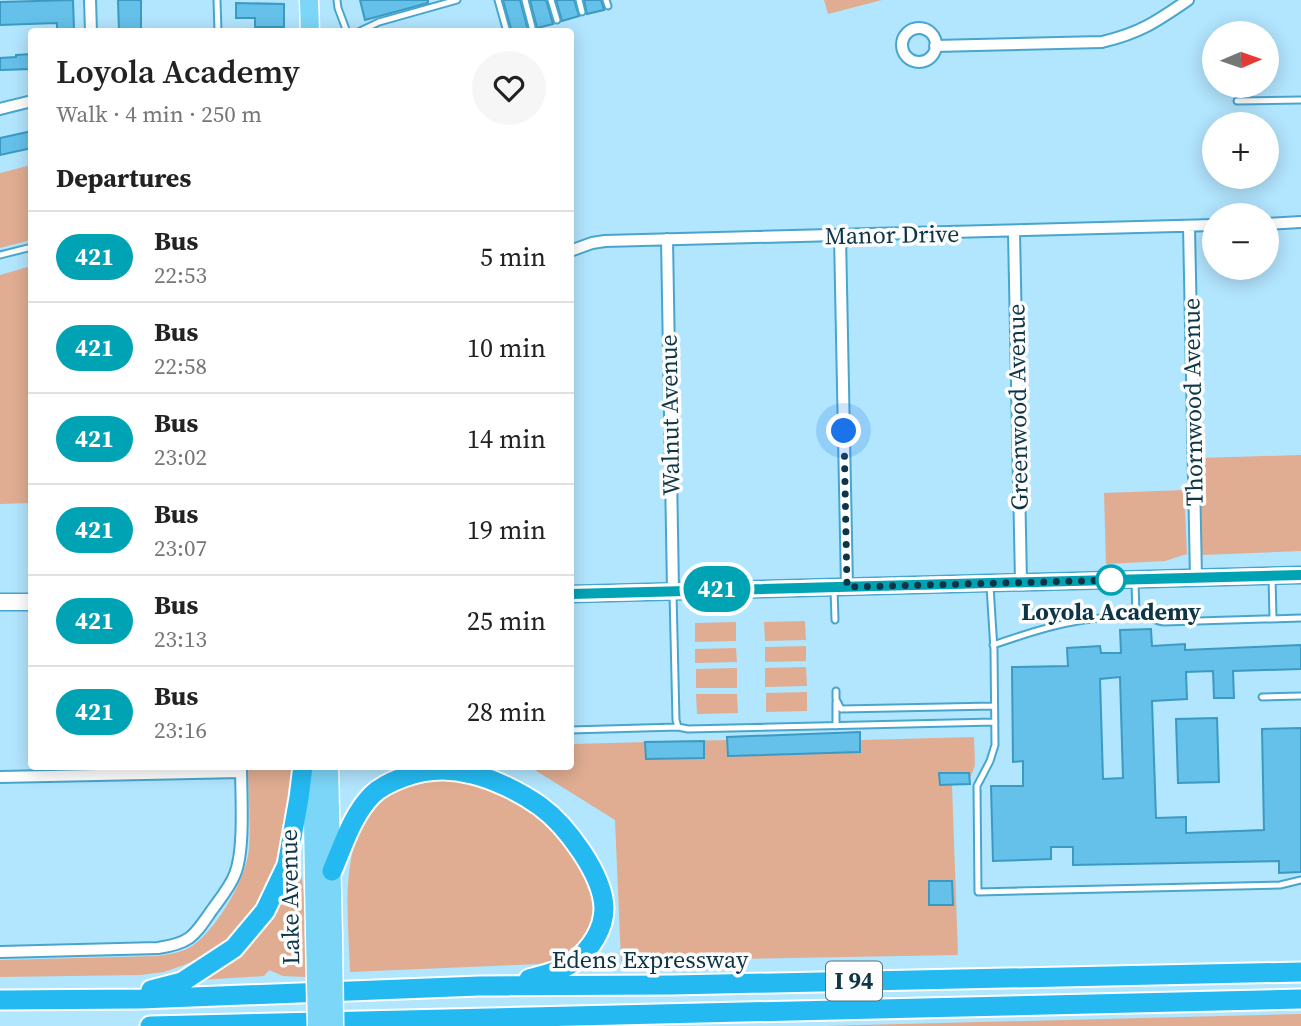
<!DOCTYPE html>
<html lang="en">
<head>
<meta charset="utf-8">
<style>
  :root { --surface:#fff; --page:#f6f6f6; --text:#222; --muted:#767676; --line:#e0e0e0 }
  body { margin:0; font-family:"Source Serif 4",serif; background:var(--page); color:var(--text); height:100vh; display:flex; flex-direction:column; font-size:26px; white-space:nowrap }
  * { box-sizing:border-box; margin:0 }
  p { font-size:23px; color:var(--muted) }
  .icon { flex:none; width:38px; height:38px; fill:none; stroke:currentColor; stroke-width:2; stroke-linecap:round; stroke-linejoin:round }
  .map { position:relative; flex:1; overflow:hidden }
  .panel { position:absolute; left:28px; top:28px; width:546px; height:742px; display:flex; flex-direction:column; background:var(--surface); border-radius:7px; box-shadow:0 4px 18px #0003 }
  .panel>* { flex:none }
  .badge { padding:0 14px; border-radius:23px; font-size:24px; line-height:46px }
  .needle { width:46px; rotate:88deg }
  .buttons { position:absolute; left:1202px; top:21px; display:grid; gap:14px }
  .buttons a { display:grid; place-items:center; width:77px; height:77px; border-radius:50%; background:var(--surface); box-shadow:0 4px 18px #0003; font-size:35px }
  .you { position:absolute; width:35px; height:35px; margin:-18px; border:5px solid #fff; border-radius:50%; background:#1a73e8; box-shadow:0 0 0 10px #1a73e833 }
  .map>.badge { position:absolute; translate:-50% -50%; box-shadow:0 0 0 4px #fff }
  h2 { padding:0 28px; font-size:26px; line-height:63px }
  .round { display:grid; place-items:center; flex:none; width:74px; height:74px; border-radius:37px; background:var(--page) }
  .overview { display:flex; align-items:center; justify-content:space-between; height:119px; padding:0 28px }
  h1 { font-size:33px; font-weight:600; line-height:52px }
  ul { padding:0; list-style:none }
  li { display:flex; align-items:center; gap:21px; height:91px; padding:0 28px; border-top:2px solid var(--line) }
  li div { flex:1 }
  li b { display:block; font-size:26px }
  li em { font-style:normal }
  li .badge { min-width:77px; font-weight:700; text-align:center }
  .map>svg:first-child { display:block }
  .green { fill:#e0ad92 }
  .building { fill:#65c1ea; stroke:#3b9ac2; stroke-width:2; fill-rule:evenodd }
  .lines { fill:none; stroke-linecap:round; stroke-linejoin:round }
  .lane-casing { stroke:#48a6ce; stroke-width:9 }
  .street-casing { stroke:#48a6ce; stroke-width:14 }
  .secondary-casing { stroke:#48a6ce; stroke-width:19 }
  .primary-casing { stroke:#fff; stroke-width:21 }
  .highway-casing { stroke:#fff; stroke-width:23 }
  .lane { stroke:#fff; stroke-width:5 }
  .street { stroke:#fff; stroke-width:10 }
  .secondary { stroke:#fff; stroke-width:16 }
  .primary { stroke:#7cd6f7; stroke-width:18 }
  .highway { stroke:#24baf1; stroke-width:19 }
  .primary-bridge-casing { stroke:#fff; stroke-width:21; stroke-linecap:butt }
  .primary-bridge { stroke:#7cd6f7; stroke-width:18 }
  .line-casing { stroke:#fff; stroke-width:16 }
  .line { stroke:#00a3b4; stroke-width:10 }
  .walk { stroke:#0d3546; stroke-width:7; stroke-dasharray:0 12.6 }
  .stop-dot { fill:#fff; stroke:#00a3b4; stroke-width:3.5 }
  .labels { text-anchor:middle; stroke-width:7; stroke-linejoin:round; paint-order:stroke }
  .shield { fill:#fdfdfd; stroke:#55717d; stroke-width:2 }
  .shield-label { font-size:23px; font-weight:bold; fill:#0d3546 }
  .street-label { font-size:24px; fill:#0d3546; stroke:#fdfdfd }
  .stop-label { font-size:24px; font-weight:bold; fill:#0d3546; stroke:#fdfdfd }
</style>
</head>
<body>
<div class="map">
<svg width="1301" height="1026" viewBox="0 0 1301 1026">
  <rect width="100%" height="100%" fill="#b2e5fe"/>
  <path class="green" d="M 824,0 L 882,0 L 828,14 Z
    M 31,165 L 31,240 L 0,248 L 0,173 Z
    M 31,266 L 31,503 L 0,504 L 0,275 Z
    M 1301,455 L 1301,551 L 1202,555 L 1199,458 Z
    M 1184,490 L 1187,554 L 1165,561 L 1106,564 L 1104,493 Z
    M 805,621 L 806,640 L 765,641 L 764,622 Z
    M 736,622 L 736,641 L 695,642 L 695,623 Z
    M 806,646 L 806,661 L 765,662 L 765,647 Z
    M 736,648 L 737,662 L 695,663 L 695,649 Z
    M 806,667 L 807,686 L 765,687 L 765,668 Z
    M 737,668 L 737,688 L 696,688 L 696,669 Z
    M 807,692 L 807,711 L 766,712 L 766,693 Z
    M 737,694 L 738,713 L 697,714 L 696,694 Z
    M 860,732 L 860,740 L 974,737 L 975,765 L 970,779 L 970,784 L 952,785 L 958,955 L 621,961 L 615,820 L 530,767 L 570,766 L 571,744 L 727,740 L 728,737 Z
    M 248,767 L 295,767 L 285,845 L 266,892 L 251,915 L 229,938 L 209,954 L 184,965 L 164,972 L 140,975 L 0,977 L 0,960 L 158,956 C 169,954 179,953 189,948 C 215,933 247,878 249,848 C 251,821 248,793 248,767 Z
    M 443,779 C 475,784 506,791 533,811 C 567,838 614,894 584,938 C 574,954 559,961 540,964 L 350,972 C 348,903 332,801 421,781 C 428,780 436,780 443,779 Z
    M 297,852 C 307,893 306,935 306,977 L 283,976 L 269,970 L 264,976 L 200,980 L 211,968 Z
    M 1301,1014 L 1301,1026 L 824,1026 Z"/>
  <path class="building" d="M 73,0 L 74,30 L 57,30 L 57,23 L 0,25 L 0,2 Z
    M 118,0 L 141,0 L 141,32 L 119,32 Z
    M 360,0 L 428,0 L 428,3 L 365,20 Z
    M 503,0 L 520,0 L 528,30 L 512,32 Z
    M 530,0 L 546,0 L 553,24 L 537,28 Z
    M 556,0 L 574,0 L 579,16 L 562,21 Z
    M 584,0 L 601,0 L 604,10 L 587,14 Z
    M 236,3 L 284,4 L 284,27 L 255,27 L 255,18 L 236,18 Z
    M 32,54 L 32,69 L 0,70 L 0,58 L 16,57 L 16,55 Z
    M 32,131 L 32,148 L 0,155 L 0,138 Z
    M 1151,629 L 1152,646 L 1185,644 L 1185,650 L 1301,645 L 1301,669 L 1233,671 L 1234,698 L 1214,698 L 1213,671 L 1186,672 L 1187,699 L 1152,701 L 1156,818 L 1186,817 L 1186,833 L 1264,830 L 1262,729 L 1301,728 L 1301,872 L 1279,873 L 1279,861 L 1073,865 L 1073,847 L 1051,847 L 1051,859 L 993,861 L 991,786 L 1023,786 L 1023,761 L 1013,762 L 1012,667 L 1068,666 L 1067,648 L 1100,646 L 1101,653 L 1121,653 L 1120,630 ZM 1120,677 L 1123,778 L 1103,779 L 1100,679 Z
    M 1217,718 L 1219,782 L 1178,783 L 1176,719 Z
    M 860,732 L 860,752 L 728,756 L 727,737 Z
    M 704,741 L 704,758 L 646,759 L 645,742 Z
    M 939,773 L 969,773 L 970,784 L 940,785 Z
    M 929,881 L 952,881 L 953,905 L 929,905 Z"/>
  <g class="lines">
    <defs>
      <path id="lane" d="M 217,0 L 218,32
        M 337,0 L 338,8 L 347,32
        M 498,0 L 507,32
        M 525,0 L 532,27
        M 551,0 L 557,20
        M 579,0 L 582,12
        M 606,0 L 608,6
        M 358,32 L 379,22 L 457,0
        M 1237,101 L 1301,100
        M 0,255 L 32,247
        M 1272,577 L 1273,619
        M 1135,583 L 1136,615
        M 990,586 L 994,650 L 995,745 L 990,761 L 977,786 L 978,892 L 1280,885 L 1301,880
        M 834,589 L 835,620
        M 673,593 L 676,720 L 678,727 L 688,729 L 995,722
        M 993,645 C 1034,631 1067,620 1111,617 C 1120,616 1129,615 1138,615 C 1148,616 1155,621 1164,622 L 1301,618
        M 836,691 L 836,699 L 841,709 L 994,706
        M 1262,697 L 1301,696
        M 836,702 L 836,726
        M 570,730 L 678,727"/>
      <path id="street" d="M 90,0 L 91,32
        M902 45a17 17 0 1 1 34 0a17 17 0 1 1-34 0Z
        M 935,46 L 1102,42 C 1140,33 1156,22 1188,0
        M 0,109 L 32,101
        M 1267,224 L 1301,222
        M 1189,226 L 1196,578
        M 1014,232 L 1021,582
        M 840,236 L 847,587
        M 667,239 L 673,590
        M 570,251 L 592,243 L 605,241 L 1214,225
        M 0,777 L 241,772
        M 0,952 L 158,948 C 191,943 194,936 212,910 C 220,899 230,887 235,874 C 245,849 241,795 241,766"/>
      <path id="secondary" d="M 570,594 L 1301,575
        M 0,602 L 32,602"/>
      <path id="primary" d="M 309,0 L 310,32
        M 312,766 L 315,934
        M 329,766 L 333,934"/>
      <path id="highway" d="M 332,871 C 343,846 352,815 372,795 C 380,787 393,781 404,777 C 426,769 450,768 472,774 C 494,779 522,793 540,806 C 566,825 603,874 604,908 C 604,929 591,949 574,962 C 561,971 544,975 529,979
        M 151,990 L 182,982 L 234,948 L 265,911 L 287,865 L 299,798 L 303,766
        M 0,1000 L 141,999 L 479,986 L 673,985 L 1301,972
        M 150,1026 L 1301,999"/>
    </defs>
    <use href="#lane" class="lane-casing"/>
    <use href="#street" class="street-casing"/>
    <use href="#secondary" class="secondary-casing"/>
    <use href="#primary" class="primary-casing"/>
    <use href="#highway" class="highway-casing"/>
    <use href="#lane" class="lane"/>
    <use href="#street" class="street"/>
    <use href="#secondary" class="secondary"/>
    <use href="#primary" class="primary"/>
    <use href="#highway" class="highway"/>
    <defs>
      <path id="primary-bridge" d="M 315,934 L 317,1026
        M 333,934 L 334,1026"/>
    </defs>
    <use href="#primary-bridge" class="primary-bridge-casing"/>
    <use href="#primary-bridge" class="primary-bridge"/>
  </g>
  <g class="lines">
    <defs>
      <path id="line" d="M 570,594 L 1301,575"/>
    </defs>
    <use href="#line" class="line-casing"/>
    <use href="#line" class="line"/>
    <path class="walk" d="M 844,431 L 847,587 L 1116,580 L 1111,580"/>
  </g>
  <circle class="stop-dot" cx="1111" cy="580" r="14"/>
  <g class="labels">
    <rect class="shield" x="826" y="961.5" width="56" height="39" rx="5"/>
    <g class="shield-label">
      <text x="854" y="989">I 94</text>
    </g>
    <g class="street-label">
      <text transform="translate(892 235) rotate(-1)" y="8">Manor Drive</text>
      <text transform="translate(1193 402) rotate(-91)" y="8">Thornwood Avenue</text>
      <text transform="translate(1018 407) rotate(-91)" y="8">Greenwood Avenue</text>
      <text transform="translate(670 415) rotate(-91)" y="8">Walnut Avenue</text>
      <text transform="translate(290 897) rotate(-91)" y="8">Lake Avenue</text>
      <text x="650" y="968">Edens Expressway</text>
    </g>
    <g class="stop-label">
      <text x="1111" y="620">Loyola Academy</text>
    </g>
  </g>
</svg>
<div class="buttons">
<a><svg class="needle" viewBox="-14 -14 28 28"><path d="M0-13l5 13h-10z" fill="#e53935"/><path d="M0 13l5-13h-10z" fill="#767676"/></svg></a>
<a>+</a>
<a>−</a>
</div>
<div class="you" style="left:844px;top:431px"></div>
<b class="badge" style="left:717px;top:589px;background:#00a3b4;color:#fff">421</b>
<section class="panel">
<div class="overview"><div><h1>Loyola Academy</h1><p>Walk · 4 min · 250 m</p></div><a class="round"><svg class="icon" aria-label="heart" viewBox="0 0 24 24"><path d="M12 20l-8-8c-3-5 5-10 8-4 3-6 11-1 8 4z"/></svg></a></div>
<h2>Departures</h2>
<ul>
<li><span class="badge" style="background:#00a3b4;color:#fff">421</span><div><b>Bus</b><p>22:53</p></div><em>5 min</em></li>
<li><span class="badge" style="background:#00a3b4;color:#fff">421</span><div><b>Bus</b><p>22:58</p></div><em>10 min</em></li>
<li><span class="badge" style="background:#00a3b4;color:#fff">421</span><div><b>Bus</b><p>23:02</p></div><em>14 min</em></li>
<li><span class="badge" style="background:#00a3b4;color:#fff">421</span><div><b>Bus</b><p>23:07</p></div><em>19 min</em></li>
<li><span class="badge" style="background:#00a3b4;color:#fff">421</span><div><b>Bus</b><p>23:13</p></div><em>25 min</em></li>
<li><span class="badge" style="background:#00a3b4;color:#fff">421</span><div><b>Bus</b><p>23:16</p></div><em>28 min</em></li>
</ul>
</section>
</div>
</body>
</html>
